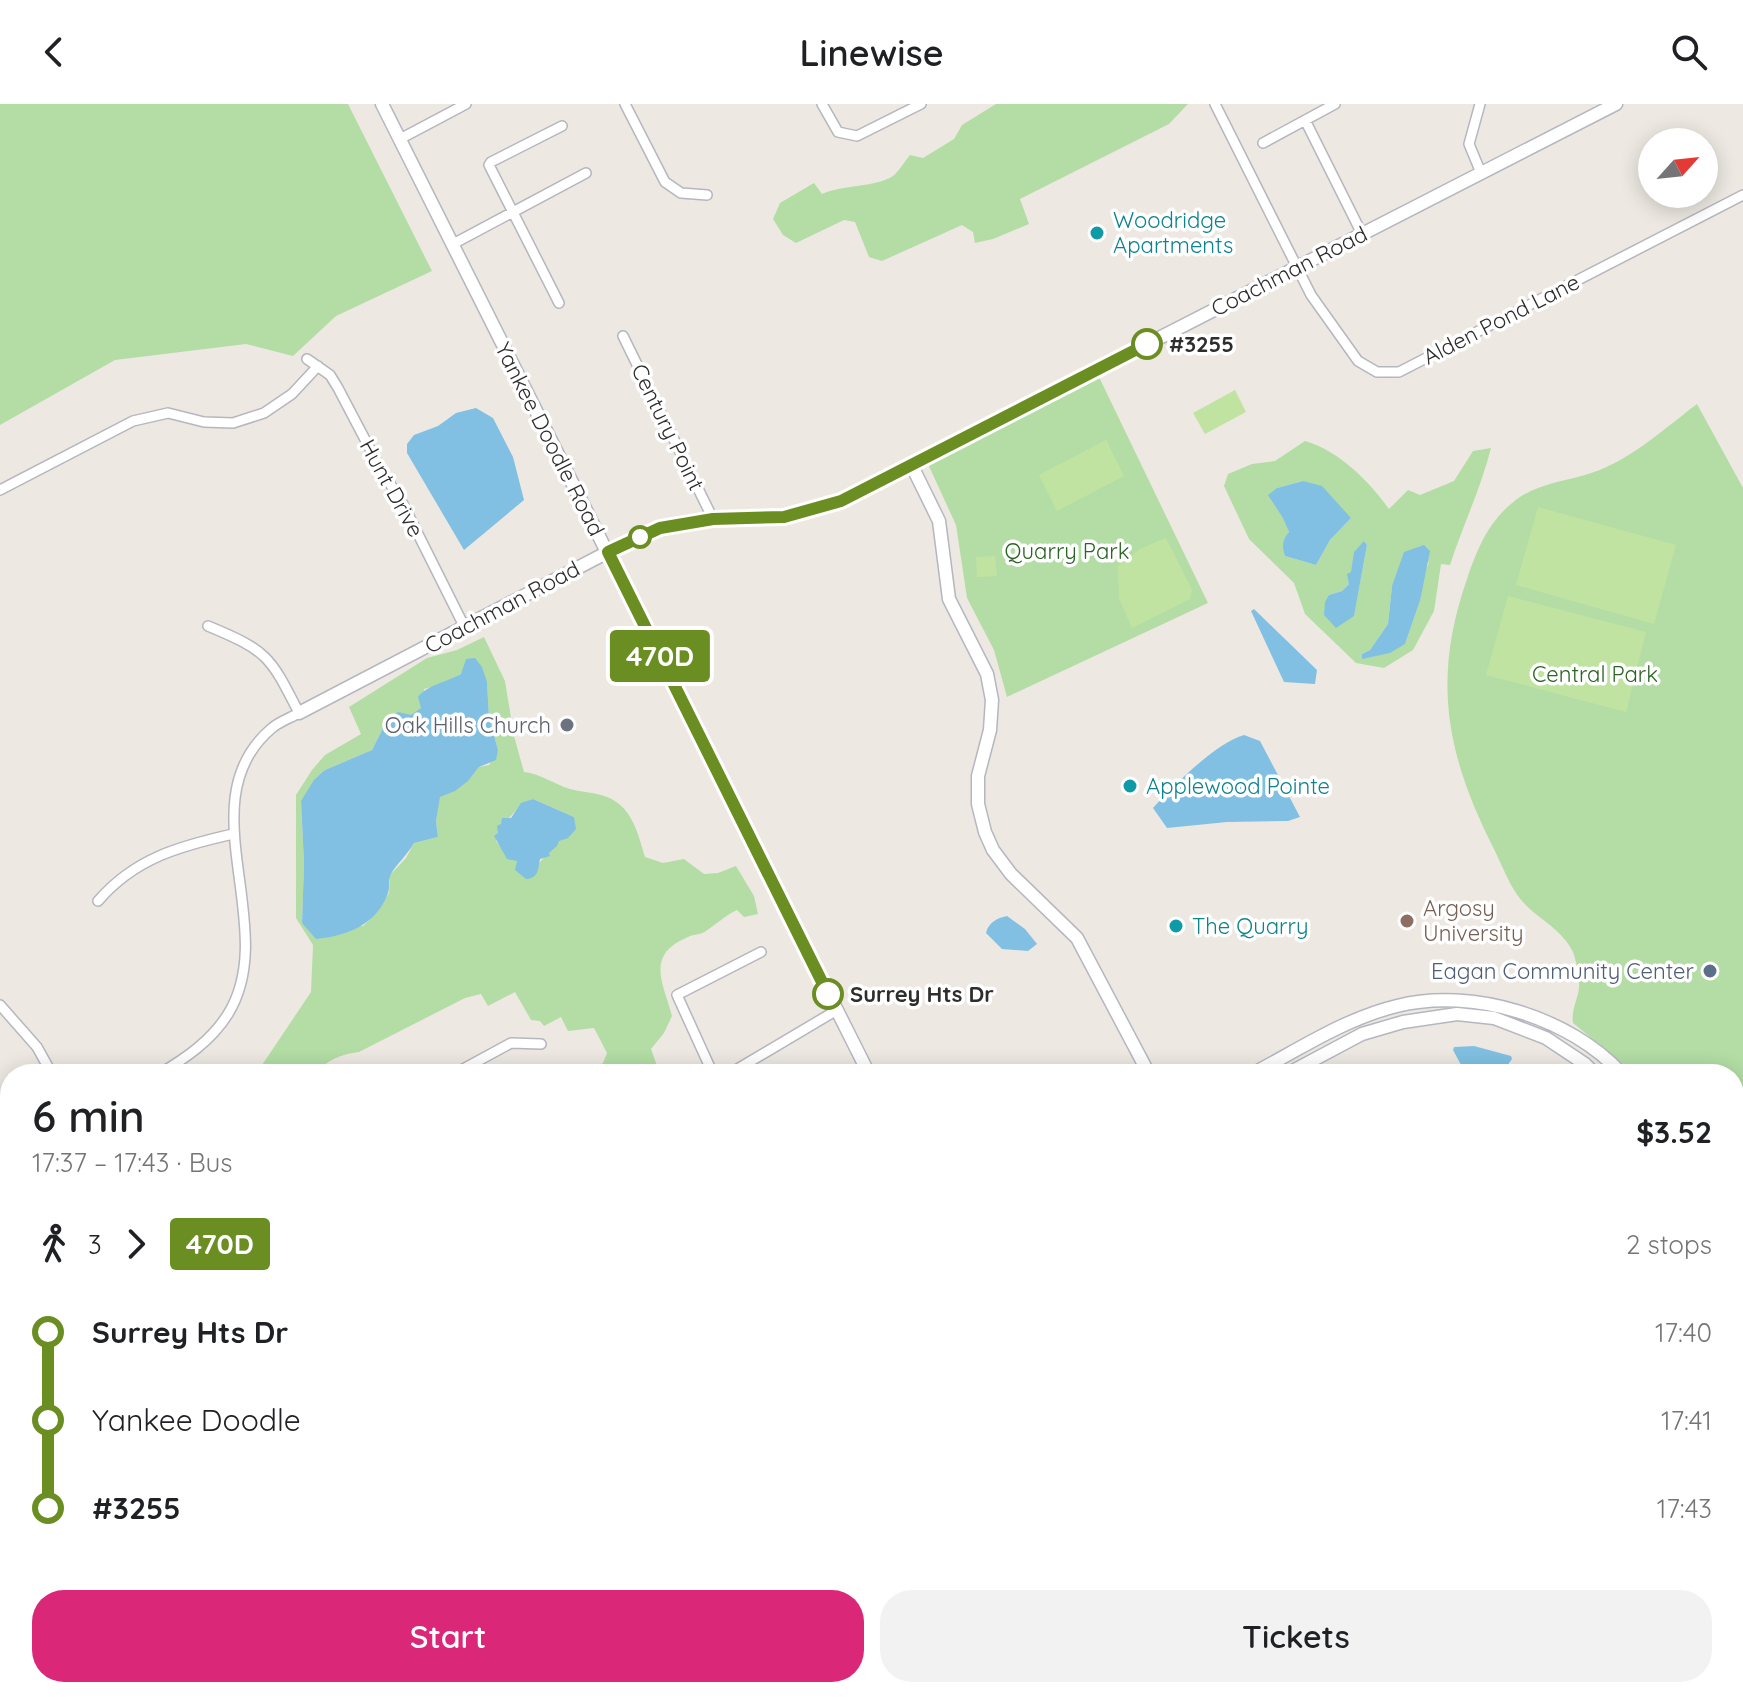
<!DOCTYPE html>
<html lang="en">
<head>
<meta charset="utf-8">
<style>
  :root { --surface:#fff; --page:#f2f2f2; --text:#202124; --muted:#757577; --accent:#db2777 }
  body { margin:0; font-family:Quicksand,sans-serif; background:var(--page); color:var(--text); height:100vh; display:flex; flex-direction:column; font-size:30px; white-space:nowrap }
  * { box-sizing:border-box; margin:0 }
  p { font-size:26px; color:var(--muted) }
  .icon { flex:none; width:44px; height:44px; fill:none; stroke:currentColor; stroke-width:2; stroke-linecap:round; stroke-linejoin:round }
  .map { position:relative; flex:1; overflow:hidden }
  .sheet { position:absolute; left:0px; top:960px; width:1744px; height:634px; display:flex; flex-direction:column; background:var(--surface); border-radius:32px 32px 0 0; box-shadow:0 4px 20px #0003 }
  .sheet>* { flex:none }
  .badge { padding:0 16px; border-radius:6px; font-size:28px; line-height:52px }
  .needle { width:52px; rotate:63deg }
  .controls { position:absolute; left:1638px; top:24px; display:grid; gap:16px }
  .controls a { display:grid; place-items:center; width:80px; height:80px; border-radius:50%; background:var(--surface); box-shadow:0 4px 20px #0003; font-size:40px }
  .map>.badge { position:absolute; translate:-50% -50%; box-shadow:0 0 0 4px #fff }
  .legs { display:flex; align-items:center; gap:12px; height:88px; padding:0 32px; font-size:26px }
  .legs p { margin-inline-start:auto }
  .summary { display:flex; align-items:center; justify-content:space-between; height:136px; padding:0 32px }
  h1 { font-size:44px; font-weight:600; line-height:60px }
  .primary-button { display:flex; gap:16px; margin-top:auto; padding:16px 32px }
  .primary-button a { flex:1; height:92px; border-radius:32px; background:var(--accent); color:#fff; font-size:32px; font-weight:600; line-height:92px; text-align:center }
  .primary-button a+a { background:var(--page); color:var(--text) }
  ul { padding:0 32px; list-style:none }
  li { display:flex; align-items:center; gap:28px; height:88px; font-size:30px }
  li i { display:grid; place-items:center; width:12px; height:100%; margin:0 10px; background:currentColor }
  li i::after { content:''; width:20px; height:20px; margin:-10px; border:6px solid; border-radius:50%; background:var(--surface) }
  li p { margin-inline-start:auto }
  li:first-child i { background:linear-gradient(#0000 50%,currentColor 0) }
  li:last-child i { background:linear-gradient(currentColor 50%,#0000 0) }
  header { display:flex; justify-content:space-between; align-items:center; height:104px; padding:0 32px; background:var(--surface); font-size:36px; font-weight:600 }
  .map>svg:first-child { display:block }
  .green { fill:#b3dda5; fill-rule:evenodd }
  .pitch { fill:#c1e3a2 }
  .water { fill:#81c0e2 }
  .lines { fill:none; stroke-linecap:round; stroke-linejoin:round }
  .stream { stroke:#81c0e2; stroke-width:3 }
  .street-casing { stroke:#b5b6bf; stroke-width:12 }
  .secondary-casing { stroke:#b5b6bf; stroke-width:15 }
  .street { stroke:#fff; stroke-width:9 }
  .secondary { stroke:#fff; stroke-width:12 }
  .line-1-casing { stroke:#fff; stroke-width:18 }
  .line-1 { stroke:#6b8e23; stroke-width:12 }
  .culture-dot { fill:#0f9aa8; stroke:#fff; stroke-width:3 }
  .stop-1-dot { fill:#fff; stroke:#6b8e23; stroke-width:4 }
  .worship-dot { fill:#6b7280; stroke:#fff; stroke-width:3 }
  .education-dot { fill:#8d6e63; stroke:#fff; stroke-width:3 }
  .service-dot { fill:#5c6f8a; stroke:#fff; stroke-width:3 }
  .labels { text-anchor:middle; stroke-width:7; stroke-linejoin:round; paint-order:stroke }
  .culture-label { font-size:22px; fill:#0d838f; stroke:#fff; text-anchor:start }
  .street-label { font-size:22px; fill:#2d2d2d; stroke:#fff }
  .stop-label { font-size:22px; font-weight:bold; fill:#2d2d2d; stroke:#fff; text-anchor:start }
  .park-label { font-size:22px; fill:#2b6424; stroke:#fff }
  .worship-label { font-size:22px; fill:#5b616d; stroke:#fff; text-anchor:end }
  .education-label { font-size:22px; fill:#785e54; stroke:#fff; text-anchor:start }
  .service-label { font-size:22px; fill:#4e5e75; stroke:#fff; text-anchor:end }
</style>
</head>
<body>
<header><svg class="icon" aria-label="back" viewBox="0 0 24 24"><path d="M15 5l-7 7 7 7"/></svg>Linewise<svg class="icon" aria-label="search" viewBox="0 0 24 24"><circle cx="10" cy="10" r="6"/><path d="M15 15l6 6"/></svg></header>
<div class="map">
<svg width="1743" height="1593" viewBox="0 0 1743 1593">
  <rect width="100%" height="100%" fill="#ede9e2"/>
  <path class="green" d="M 0,0 L 348,0 L 432,167 L 336,212 L 293,252 L 246,240 L 115,256 L 0,321 Z
    M 996,0 L 1188,0 L 1169,20 L 1020,95 L 1029,120 L 993,135 L 975,139 L 973,128 L 962,121 L 882,157 L 869,153 L 855,118 L 844,116 L 796,139 L 783,131 L 773,115 L 780,99 L 814,79 L 822,90 C 841,81 877,83 893,72 C 899,67 905,57 910,51 L 923,54 L 954,35 L 962,21 Z
    M 1099,273 L 1208,499 L 1007,593 L 994,546 L 967,494 L 956,421 L 928,360 L 973,334 Z
    M 1697,300 L 1743,384 L 1743,1150 L 1734,1142 L 1734,970 L 1631,970 L 1624,961 L 1573,919 C 1571,905 1578,896 1579,883 C 1580,874 1576,856 1573,848 C 1561,823 1533,813 1518,792 C 1508,778 1501,759 1493,743 C 1446,650 1432,575 1467,475 C 1478,443 1489,416 1517,395 C 1540,378 1571,377 1597,367 C 1634,353 1665,324 1697,300 Z
    M 1305,337 C 1338,346 1370,378 1389,405 L 1408,386 L 1420,391 L 1454,377 L 1473,347 L 1491,344 C 1481,384 1463,421 1450,461 L 1441,460 L 1434,507 L 1413,546 L 1384,564 L 1356,559 L 1305,510 L 1294,479 L 1249,435 L 1224,382 L 1228,370 L 1252,360 L 1275,357 ZM 1303,377 L 1351,414 L 1330,436 L 1316,461 L 1285,452 L 1289,429 L 1277,384 ZM 1364,437 L 1367,441 L 1354,511 L 1329,491 L 1342,487 L 1349,480 L 1351,468 ZM 1429,458 L 1423,473 L 1420,497 L 1405,540 L 1362,550 L 1370,546 L 1388,520 L 1392,482 Z
    M 484,533 L 505,577 L 514,632 L 524,668 C 541,670 554,680 570,685 C 580,688 591,688 601,691 C 631,699 637,726 645,753 L 663,759 L 684,755 L 704,770 L 718,769 L 736,762 L 754,792 L 758,810 L 744,813 L 737,806 C 723,813 718,819 706,827 C 701,831 694,830 688,833 C 645,851 663,878 672,912 L 664,929 L 651,945 L 660,970 L 584,970 L 603,959 L 607,949 L 594,924 L 568,927 L 561,913 L 544,922 L 540,917 L 531,916 L 515,888 L 488,902 L 481,890 L 465,894 L 359,948 C 342,950 326,956 315,970 L 256,970 L 311,888 L 313,841 L 296,814 L 296,691 L 312,666 L 325,651 L 361,630 L 349,603 L 427,554 L 457,546 ZM 461,570 L 487,578 L 489,613 L 498,646 L 489,661 L 479,663 C 468,678 457,686 439,693 L 436,717 L 438,733 L 414,739 L 406,754 L 390,771 L 389,789 L 378,807 L 363,822 L 302,819 L 304,759 L 301,697 L 325,666 L 372,646 L 387,616 L 411,612 L 422,604 L 424,585 L 444,580 ZM 533,695 L 574,713 L 559,737 L 539,759 C 512,756 512,758 496,737 L 501,720 C 516,711 516,700 533,695 Z"/>
  <path class="pitch" d="M 1235,286 L 1246,308 L 1205,330 L 1193,309 Z
    M 1106,336 L 1124,372 L 1057,407 L 1039,371 Z
    M 1538,403 L 1676,441 L 1654,520 L 1516,481 Z
    M 1166,434 L 1192,486 L 1190,495 L 1132,524 L 1119,494 L 1118,462 L 1140,445 Z
    M 995,452 L 997,472 L 977,473 L 976,453 Z
    M 1508,492 L 1646,528 L 1626,608 L 1486,571 Z"/>
  <path class="water" d="M 476,304 L 493,314 L 513,353 L 524,396 L 464,446 L 407,349 L 407,340 L 414,331 L 438,322 L 456,309 Z
    M 1303,377 L 1322,382 L 1351,414 L 1330,436 L 1316,461 L 1285,452 C 1282,442 1282,437 1289,428 L 1283,414 L 1268,391 L 1277,384 Z
    M 1364,437 L 1367,441 L 1354,512 L 1336,524 L 1324,511 L 1325,498 L 1329,491 L 1342,487 L 1349,480 L 1347,470 L 1351,468 L 1354,448 Z
    M 1424,441 L 1430,447 L 1420,497 L 1405,540 L 1390,549 L 1362,555 L 1362,550 L 1370,546 L 1388,520 L 1392,482 L 1404,448 Z
    M 1254,505 L 1317,566 L 1315,580 L 1284,578 L 1251,507 Z
    M 475,554 L 482,563 L 487,578 L 489,613 L 498,646 L 496,656 L 479,663 L 468,677 L 455,687 L 440,693 L 436,717 L 438,733 L 414,739 C 408,750 395,762 391,770 C 388,776 390,784 388,789 C 377,821 346,832 316,835 L 302,819 L 304,759 L 301,697 L 314,676 L 325,666 L 372,646 L 387,616 L 398,608 L 411,611 L 421,604 L 418,593 C 427,581 447,578 461,570 L 466,555 Z
    M 1244,631 L 1260,637 L 1300,713 L 1288,717 L 1227,718 L 1167,724 L 1153,704 C 1174,681 1216,639 1244,631 Z
    M 533,695 L 574,713 L 576,725 L 568,734 L 559,737 L 557,742 L 549,749 L 550,752 L 540,755 C 538,765 539,774 526,775 L 515,766 L 517,757 L 507,755 L 494,732 L 498,729 L 497,722 L 501,720 L 502,714 L 511,714 L 521,699 Z
    M 1007,812 L 1025,825 L 1037,840 L 1028,847 L 1002,845 L 986,829 C 988,819 997,814 1007,812 Z
    M 1474,942 L 1511,952 L 1512,955 L 1501,970 L 1466,970 L 1453,946 L 1454,943 Z"/>
  <g class="lines">
    <path class="stream" d="M 1734,1352 L 1743,1350"/>
    <defs>
      <path id="street" d="M 625,0 L 665,78 L 681,89 L 707,91
        M 822,0 L 838,28 L 857,32 L 921,0
        M 1215,0 L 1311,191 L 1358,257 L 1377,268 L 1399,268 L 1743,91
        M 1480,0 L 1469,40 L 1481,69
        M 1306,18 L 1362,130
        M 400,35 L 466,0
        M 1263,39 L 1335,0
        M 453,140 L 586,69
        M 559,199 L 489,61 L 491,58 L 562,22
        M 623,232 L 713,415
        M 307,255 L 330,271 L 338,284 L 380,364 L 403,400 L 464,522
        M 0,386 L 133,317 L 168,309 L 204,318 L 233,319 L 264,309 L 292,290 L 318,262
        M 98,797 C 135,754 180,742 233,730
        M 0,901 L 37,943 L 52,970
        M 159,970 C 186,954 211,937 228,910 C 282,823 185,697 272,624 C 279,618 290,614 299,609 C 270,552 268,547 208,522
        M 342,970 L 343,970
        M 454,970 L 511,939 L 541,940
        M 713,970 L 677,891 L 761,848
        M 729,970 L 837,906
        M 0,1047 L 10,1042
        M 0,1201 L 10,1200
        M 0,1361 L 10,1364
        M 1734,1464 L 1743,1481
        M 143,1584 L 147,1593"/>
      <path id="secondary" d="M 382,0 L 869,970
        M 911,360 L 939,417 L 949,495 L 987,570 L 992,596 L 990,626 L 978,672 L 978,700 L 985,728 L 993,746 L 1011,770 L 1077,834 L 1149,970
        M 299,609 L 608,448 L 660,424 L 713,415 L 784,413 L 841,397 L 1616,0
        M 1252,970 C 1298,946 1346,914 1397,902 C 1472,883 1570,913 1622,970
        M 1287,970 L 1362,930 L 1403,918 L 1457,910 L 1494,914 L 1546,934 L 1585,960 L 1595,970
        M 1734,1149 L 1743,1157
        M 1734,1173 L 1743,1182
        M 1734,1395 L 1743,1390
        M 1734,1406 L 1743,1400
        M 1734,1421 L 1743,1417
        M 1166,1584 L 1171,1593
        M 1198,1584 L 1203,1593
        M 305,1593 L 310,1584
        M 1344,1593 L 1362,1584
        M 1401,1593 L 1418,1584"/>
    </defs>
    <use href="#street" class="street-casing"/>
    <use href="#secondary" class="secondary-casing"/>
    <use href="#street" class="street"/>
    <use href="#secondary" class="secondary"/>
  </g>
  <g class="lines">
    <defs>
      <path id="line-1" d="M 828,890 L 608,448 L 660,424 L 713,415 L 784,413 L 841,397 L 1147,240"/>
    </defs>
    <use href="#line-1" class="line-1-casing"/>
    <use href="#line-1" class="line-1"/>
  </g>
  <g class="culture-dot">
    <circle cx="1097" cy="129" r="8"/>
    <circle cx="1130" cy="682" r="8"/>
    <circle cx="1176" cy="822" r="8"/>
  </g>
  <g class="stop-1-dot">
    <circle cx="1147" cy="240" r="14"/>
    <circle cx="640" cy="433" r="10"/>
    <circle cx="828" cy="890" r="14"/>
  </g>
  <circle class="worship-dot" cx="567" cy="621" r="8"/>
  <circle class="education-dot" cx="1407" cy="817" r="8"/>
  <circle class="service-dot" cx="1710" cy="867" r="8"/>
  <g class="labels">
    <g class="culture-label">
      <text x="1113" y="124">Woodridge<tspan x="1113" dy="25">Apartments</tspan></text>
      <text x="1146" y="690">Applewood Pointe</text>
      <text x="1192" y="830">The Quarry</text>
    </g>
    <g class="street-label">
      <text transform="translate(1289 167) rotate(-27)" y="8">Coachman Road</text>
      <text transform="translate(1501 215) rotate(-27)" y="8">Alden Pond Lane</text>
      <text transform="translate(668 323) rotate(64)" y="8">Century Point</text>
      <text transform="translate(550 335) rotate(63)" y="8">Yankee Doodle Road</text>
      <text transform="translate(392 384) rotate(61)" y="8">Hunt Drive</text>
      <text transform="translate(502 503) rotate(-28)" y="8">Coachman Road</text>
    </g>
    <g class="stop-label">
      <text x="1169" y="248">#3255</text>
      <text x="850" y="898">Surrey Hts Dr</text>
    </g>
    <g class="park-label">
      <text x="1067" y="455">Quarry Park</text>
      <text x="1595" y="578">Central Park</text>
    </g>
    <g class="worship-label">
      <text x="551" y="629">Oak Hills Church</text>
    </g>
    <g class="education-label">
      <text x="1423" y="812">Argosy<tspan x="1423" dy="25">University</tspan></text>
    </g>
    <g class="service-label">
      <text x="1694" y="875">Eagan Community Center</text>
    </g>
  </g>
</svg>
<div class="controls">
<a><svg class="needle" viewBox="-14 -14 28 28"><path d="M0-13l5 13h-10z" fill="#e53935"/><path d="M0 13l5-13h-10z" fill="#757577"/></svg></a>
</div>
<b class="badge" style="left:660px;top:552px;background:#6b8e23;color:#fff">470D</b>
<section class="sheet">
<div class="summary"><div><h1>6 min</h1><p>17:37 – 17:43 · Bus</p></div><b>$3.52</b></div>
<div class="legs"><svg class="icon" aria-label="walk" viewBox="0 0 24 24"><circle cx="13" cy="4" r="2"/><path d="M13 8l-2 6 4 7M11 14l-3 7M7 12l3-4h3l4 4"/></svg>3<svg class="icon" aria-label="forward" viewBox="0 0 24 24"><path d="M9 5l7 7-7 7"/></svg><b class="badge" style="background:#6b8e23;color:#fff">470D</b><p>2 stops</p></div>
<ul>
<li><i style="color:#6b8e23"></i><b>Surrey Hts Dr</b><p>17:40</p></li>
<li><i style="color:#6b8e23"></i><span>Yankee Doodle</span><p>17:41</p></li>
<li><i style="color:#6b8e23"></i><b>#3255</b><p>17:43</p></li>
</ul>
<div class="primary-button"><a>Start</a><a>Tickets</a></div>
</section>
</div>
</body>
</html>
